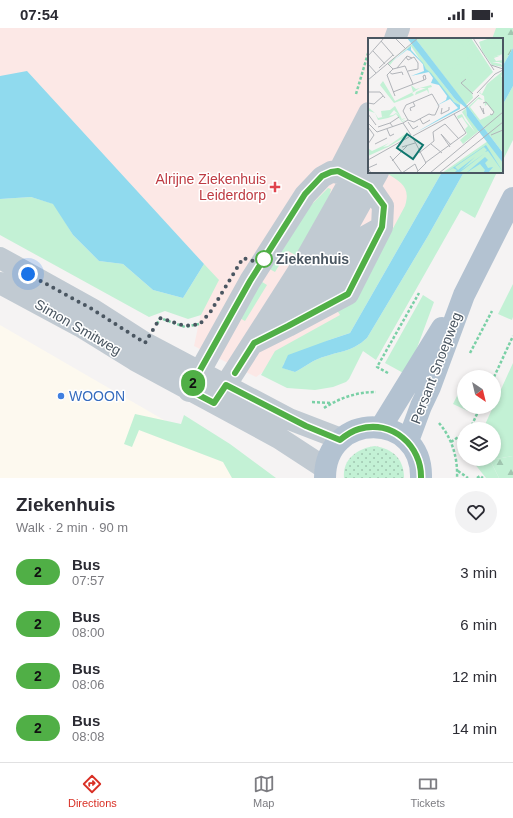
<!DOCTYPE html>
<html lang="en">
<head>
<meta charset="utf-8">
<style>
  :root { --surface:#fff; --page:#f2f2f3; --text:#2b2b33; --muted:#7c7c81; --line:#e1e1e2; --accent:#d93025 }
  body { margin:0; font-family:Helvetica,sans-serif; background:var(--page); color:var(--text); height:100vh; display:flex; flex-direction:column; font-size:15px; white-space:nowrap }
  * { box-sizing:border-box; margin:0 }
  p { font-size:13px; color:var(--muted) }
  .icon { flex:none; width:22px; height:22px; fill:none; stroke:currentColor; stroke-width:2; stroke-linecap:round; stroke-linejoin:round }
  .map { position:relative; height:450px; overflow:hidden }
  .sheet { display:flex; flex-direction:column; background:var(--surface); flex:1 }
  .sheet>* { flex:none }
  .badge { padding:0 8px; border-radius:13px; font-size:14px; line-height:26px }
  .needle { width:26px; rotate:145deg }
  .buttons { position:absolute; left:457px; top:342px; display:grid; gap:8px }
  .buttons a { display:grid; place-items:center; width:44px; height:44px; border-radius:50%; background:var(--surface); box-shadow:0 2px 6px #0003; font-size:20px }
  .you { position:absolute; width:20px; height:20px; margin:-10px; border:3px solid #fff; border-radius:50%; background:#1a73e8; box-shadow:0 0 0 6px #1a73e833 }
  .map>.badge { position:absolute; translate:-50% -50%; box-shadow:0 0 0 2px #fff }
  .round { display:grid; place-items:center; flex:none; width:42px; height:42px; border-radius:21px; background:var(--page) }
  .headline { display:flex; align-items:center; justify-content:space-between; height:68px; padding:0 16px }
  h1 { font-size:19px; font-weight:800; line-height:30px }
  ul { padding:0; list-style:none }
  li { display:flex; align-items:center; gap:12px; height:52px; padding:0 16px }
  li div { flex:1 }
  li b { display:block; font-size:15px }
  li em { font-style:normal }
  li .badge { min-width:44px; font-weight:700; text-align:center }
  .status { display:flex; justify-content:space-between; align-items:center; height:28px; padding:0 20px; background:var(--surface); direction:ltr }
  .status svg { height:11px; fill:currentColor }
  .dock { display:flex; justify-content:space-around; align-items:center; height:56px; border-top:1px solid var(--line); background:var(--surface); font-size:11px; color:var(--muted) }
  .dock a { display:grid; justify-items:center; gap:2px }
  .dock .on { color:var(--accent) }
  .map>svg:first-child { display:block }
  .commercial { fill:#fdf9ef }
  .medical { fill:#fce8e6 }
  .green { fill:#c3f1d5 }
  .forest { fill:url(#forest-firs) }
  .garden { fill:url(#garden-dots) }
  .water { fill:#90daee }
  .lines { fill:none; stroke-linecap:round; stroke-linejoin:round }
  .path { stroke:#7ad0a6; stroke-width:2.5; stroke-dasharray:3 2; stroke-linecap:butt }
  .minor { stroke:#c1cad2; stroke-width:22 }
  .major { stroke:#b3c2d1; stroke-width:22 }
  .line-casing { stroke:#fff; stroke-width:9 }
  .line { stroke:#50af46; stroke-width:6 }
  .walk { stroke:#4a5661; stroke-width:4; stroke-dasharray:0 7.2 }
  .health-dot { fill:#e0444e; stroke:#fff; stroke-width:1.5 }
  .stop-dot { fill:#fff; stroke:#50af46; stroke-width:2 }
  .shop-dot { fill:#3f7fe0; stroke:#fff; stroke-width:1.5 }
  .labels { text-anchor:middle; stroke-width:3; stroke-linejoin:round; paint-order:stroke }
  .health-label { font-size:14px; fill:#be3a42; stroke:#fff; text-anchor:end }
  .stop-label { font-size:14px; font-weight:bold; fill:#4a5661; stroke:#fff; text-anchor:start }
  .street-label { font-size:14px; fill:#4a5661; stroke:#fff }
  .shop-label { font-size:14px; fill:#366cbe; stroke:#fff; text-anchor:start }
  .inset-road { fill:none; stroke:#b1b4b9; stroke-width:1 }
  .view { fill:#0f766e; fill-opacity:0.15; stroke:#0f766e; stroke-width:2 }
  .inset-edge { fill:none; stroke:#4a5661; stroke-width:2 }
</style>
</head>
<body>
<div class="status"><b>07:54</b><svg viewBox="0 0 49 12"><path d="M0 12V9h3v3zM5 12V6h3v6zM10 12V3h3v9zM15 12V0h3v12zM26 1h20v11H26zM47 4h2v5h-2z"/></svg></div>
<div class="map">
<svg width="513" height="450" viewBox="0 0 513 450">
  <defs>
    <pattern id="forest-firs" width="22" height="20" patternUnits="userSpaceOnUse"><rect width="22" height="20" fill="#c3f1d5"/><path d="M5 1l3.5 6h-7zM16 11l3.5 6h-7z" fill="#a0c6b0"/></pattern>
    <pattern id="garden-dots" width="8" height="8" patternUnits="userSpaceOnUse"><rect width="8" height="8" fill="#c3f1d5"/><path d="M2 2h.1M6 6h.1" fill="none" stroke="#a0c6b0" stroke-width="1.8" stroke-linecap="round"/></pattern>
  </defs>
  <rect width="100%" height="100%" fill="#f5f3f3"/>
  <path class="commercial" d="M 0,297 L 245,439 L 261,450 L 0,450 Z"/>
  <path class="medical" d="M 0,0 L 513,0 L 502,11 L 369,11 L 369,144 L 433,144 L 355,280 L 256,349 L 194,318 L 209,247 L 0,55 Z"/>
  <path class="green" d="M 513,58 L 513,112 L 502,134 L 502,78 Z
    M 387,144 L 442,144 L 350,305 L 329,312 L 284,335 L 283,340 L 295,344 C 303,340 310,334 318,331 C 337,323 351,325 367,310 L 428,208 L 464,144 L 497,144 L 475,190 L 461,182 L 376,332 L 363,323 L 349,351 L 346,354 L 333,359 L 315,362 L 287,360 L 261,347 L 275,323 L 340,287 L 335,279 L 361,260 L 405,178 C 411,159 401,154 386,145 Z
    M 328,160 L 331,161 L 325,188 L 301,230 L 288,223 L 275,244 L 266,239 L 296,192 Z
    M 31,169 L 54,176 L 73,207 L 99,233 L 123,236 L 153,262 L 183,270 L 204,236 L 219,252 L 201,287 L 188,291 L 165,283 L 149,289 L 0,207 L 0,171 Z
    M 259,252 L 267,257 L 245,293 L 236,288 Z
    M 513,256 L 513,289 L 512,292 L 498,286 Z
    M 423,267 L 434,274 L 407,347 L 385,335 Z
    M 513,335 L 513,428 L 490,432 L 499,450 L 486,450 L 474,435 L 475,431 L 494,431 L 494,401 L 483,401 Z
    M 464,354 L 464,379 L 470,379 L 468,383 L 453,376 Z
    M 135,386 L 181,396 L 184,387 L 230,416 L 276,450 L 232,450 L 223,434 L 139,402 L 132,419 L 124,416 Z"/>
  <path class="forest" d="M 496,0 L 513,0 L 513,20 L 502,39 L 502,11 L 492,11 Z
    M 513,428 L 513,450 L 499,450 L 490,432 Z"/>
  <path class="garden" d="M 375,418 C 393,421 404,431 404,450 L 344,450 C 342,431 358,420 375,418 Z"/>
  <path class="water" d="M 513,20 L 513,58 L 502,78 L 502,39 Z
    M 27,43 L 204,236 L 183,270 L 153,262 L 123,236 L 99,233 L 73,207 L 53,176 L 31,169 L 0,171 L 0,48 Z
    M 442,144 L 464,144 L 428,208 L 367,310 C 351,325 337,323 318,331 C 310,334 303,340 295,344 L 282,340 L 288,327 L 329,312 L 350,305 Z"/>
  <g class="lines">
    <path class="path" d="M 356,66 L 369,22
      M 157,296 L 160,290 L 185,299 L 199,296
      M 470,325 L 492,283
      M 388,345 L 377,339 L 419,265
      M 494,349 L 513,308
      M 312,374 L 332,375
      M 324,380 C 340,370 356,364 376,364
      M 439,395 C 452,410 458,430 457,450
      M 468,401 L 472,397 L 480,379
      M 451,414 L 464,405
      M 458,443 L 468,450
      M 477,450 L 480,448 L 483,450"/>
    <path class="minor" d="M 395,11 L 399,0
      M 338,145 L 369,85
      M 317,213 L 349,196 L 378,144
      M 0,230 L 92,281 L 145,315 L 289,391 L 341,411
      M 298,246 L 382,199
      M 0,255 L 80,298 L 135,332 L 279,410 L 325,440
      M 273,283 L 364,233
      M 189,363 L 250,253 L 305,167 L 322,149 L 331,144 L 339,143 L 370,159 L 383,178 L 382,199 L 348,266 L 288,298 L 254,315
      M 218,369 L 303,236 L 369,119"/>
    <path class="major" d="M 381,399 L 442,300
      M 408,413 L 421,378 L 430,359 L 464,267 L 513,170
      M 325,450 C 325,382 423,383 421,450"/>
  </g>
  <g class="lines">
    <defs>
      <path id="line" d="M 235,345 L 254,315 L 288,298 L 348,266 L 382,199 L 384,178 L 370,159 L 338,143 L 331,144 L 322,148 L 305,166 L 250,253 L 189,362 L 214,375 L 226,357 L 306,398 L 340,412 C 346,407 352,403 359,401 C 392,391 422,418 421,450"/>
    </defs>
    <use href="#line" class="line-casing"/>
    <use href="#line" class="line"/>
    <path class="walk" d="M 28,246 L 92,281 L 145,315 L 160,290 L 185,298 L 200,296 L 211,283 L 243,230 L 261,235 L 264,231"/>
  </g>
  <path class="health-dot" d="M273 153h4v4h4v4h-4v4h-4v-4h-4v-4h4z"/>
  <circle class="stop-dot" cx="264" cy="231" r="8"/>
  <circle class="shop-dot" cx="61" cy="368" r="4"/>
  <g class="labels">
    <g class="health-label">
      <text x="266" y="156">Alrijne Ziekenhuis<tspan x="266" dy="16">Leiderdorp</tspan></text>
    </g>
    <g class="stop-label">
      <text x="276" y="236">Ziekenhuis</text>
    </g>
    <g class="street-label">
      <text transform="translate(78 299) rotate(30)" y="5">Simon Smitweg</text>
      <text transform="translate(436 340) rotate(-69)" y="5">Persant Snoepweg</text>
    </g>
    <g class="shop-label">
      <text x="69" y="373">WOOON</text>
    </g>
  </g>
  <g transform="translate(368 10)">
    <rect width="135" height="135" fill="#f5f3f3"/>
    <path d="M 47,0 L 103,0 L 125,34 L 104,55 L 105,60 L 98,67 ZM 122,0 L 135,0 L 135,15 L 122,19 L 135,17 L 135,20 L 134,17 L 126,20 L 128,23 L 135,22 L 135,26 L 131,24 L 124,24 L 133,26 L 135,29 L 124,27 L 114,13 L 111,4 ZM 44,6 L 87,61 L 93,65 L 92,67 L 86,64 L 58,31 L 43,8 L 28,19 L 22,27 L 20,25 ZM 135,33 L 133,39 L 135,38 L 135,115 L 100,69 L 111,59 L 115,62 L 110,61 L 102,69 L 112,82 L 126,75 L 119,66 L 117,68 L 116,58 L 111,55 L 113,53 L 112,55 L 114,56 L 119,46 ZM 27,68 L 34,81 L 38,80 L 34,82 L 32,78 L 34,83 L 39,82 L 34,84 L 28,76 L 25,78 L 20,80 L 10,82 L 7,75 L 1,73 L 1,70 L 7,75 L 10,80 L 25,77 L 28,75 L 32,78 L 26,72 L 21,78 L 14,79 L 13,73 L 22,72 ZM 98,70 L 99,78 L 112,92 L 95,106 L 92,102 L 99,96 L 97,91 L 100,88 L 94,79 L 90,81 L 89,78 L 94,76 L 97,82 L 107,94 L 94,74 ZM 40,94 L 39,98 L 20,109 L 0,118 L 1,111 L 4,113 L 21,105 L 15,109 L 20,108 ZM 120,103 L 135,125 L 135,135 L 74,135 Z" fill="#c3f1d5"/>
    <path d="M 94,0 L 95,0 L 105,17 L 79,35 L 69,17 L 75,14 L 71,19 L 80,32 L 92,25 L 85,12 L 94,24 L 102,18 L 94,6 L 89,8 L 96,3 ZM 126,0 L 135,0 L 135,4 L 116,9 L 112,4 ZM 135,6 L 135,16 L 122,20 L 117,11 ZM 109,21 L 118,36 L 107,44 L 101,38 L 96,38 L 98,33 L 93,29 ZM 107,23 L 115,37 L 107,42 L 98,29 ZM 84,34 L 85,37 L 87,35 L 96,36 L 87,45 L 95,54 L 97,52 L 102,56 L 101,64 L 79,37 ZM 15,43 L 27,63 L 45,54 L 43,47 L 48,51 L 63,47 L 64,49 L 60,50 L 61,56 L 59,52 L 47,57 L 48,54 L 58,50 L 52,50 L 44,55 L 46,57 L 42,59 L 26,65 L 12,47 Z" fill="#c3f1d5" fill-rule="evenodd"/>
    <path d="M 112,126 L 117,132 L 115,135 L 100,135 Z" fill="#c3f1d5"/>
    <path d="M 98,0 L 102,0 L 122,33 L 119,35 Z" fill="#c3f1d5"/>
    <path d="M 39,0 L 47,0 L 94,61 L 135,115 L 135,125 L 99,78 L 98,70 L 87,61 ZM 43,8 L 43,12 L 55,25 L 58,31 L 63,35 L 86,64 L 92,67 L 92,71 L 47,95 L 90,70 L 82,61 L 68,68 L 78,62 L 79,58 L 71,47 L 63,45 L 65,40 L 61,34 L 43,38 L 56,33 L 55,26 L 42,13 L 39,12 L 22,25 ZM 118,107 L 135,134 L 120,113 L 117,114 L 119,112 L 116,109 L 87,129 L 90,132 L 107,119 L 92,133 L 117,115 L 91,135 L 86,135 L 89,132 L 85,130 L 77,135 ZM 117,119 L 120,122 L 117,125 L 120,130 L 125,129 L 120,135 L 115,135 L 117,132 L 112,126 L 98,135 Z" fill="#90daee"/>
    <path class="inset-road" d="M 27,0 L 37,10M 105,0 L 126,32M 13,3 L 26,18M 5,13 L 17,26M 0,18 L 16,0M 38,19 L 40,22 L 46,19 L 50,25 L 50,31 L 40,33M 19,25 L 25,31 L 37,28 L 45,46M 0,26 L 8,35M 123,27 L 135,31M 11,30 L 25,17M 29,30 L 39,18 L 44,20M 25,31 L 19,37 L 27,58M 21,34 L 24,36 L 34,34 L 35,37M 57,37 L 58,41 L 56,42 L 55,38 ZM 98,41 L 93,45 L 105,56M 0,42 L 50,0M 0,54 L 12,54 L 17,60M 25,54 L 56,42M 109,55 L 127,36 L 135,32M 0,65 L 6,66 L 15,58M 115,65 L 118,64 L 126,74 L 124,77 L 122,76M 112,68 L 116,76 L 115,70M 74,70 L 73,76 L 81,72 L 81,69M 43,73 L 42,70 L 47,68 L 45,64M 0,76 L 8,87M 52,81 L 55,86 L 62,82M 40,82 L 46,84 L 61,76 L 64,77M 40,84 L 45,91 L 50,88M 0,85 L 9,94 L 35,85 L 43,97M 35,85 L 40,82 L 35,73 L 38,67 L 64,56 L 71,68 L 67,77 L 64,77M 0,89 L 6,97 L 0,106M 10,89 L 22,85M 25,89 L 22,85 L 31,79M 19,91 L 22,98 L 26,96M 123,97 L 135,92M 45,98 L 97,70 L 111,57M 45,100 L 58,125 L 48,135M 7,106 L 19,100M 63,106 L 74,115M 34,109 L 47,105M 82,109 L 73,96 L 83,107M 51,115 L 66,103 L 65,94 L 77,86 L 91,101M 22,118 L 34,135M 0,122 L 41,99M 24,123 L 39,108M 57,125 L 98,95 L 86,76M 3,135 L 0,130 L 9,126M 34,135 L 47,126 L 50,133M 62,135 L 135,74M 71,135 L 135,84"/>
    <path class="view" d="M 39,96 L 55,107 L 45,121 L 29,110 Z"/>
    <rect width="135" height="135" class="inset-edge"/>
  </g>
</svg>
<div class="buttons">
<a><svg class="needle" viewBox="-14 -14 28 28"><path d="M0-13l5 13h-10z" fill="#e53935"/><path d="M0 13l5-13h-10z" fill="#7c7c81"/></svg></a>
<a><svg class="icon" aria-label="layers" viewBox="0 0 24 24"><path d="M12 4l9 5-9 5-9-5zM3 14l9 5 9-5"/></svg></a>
</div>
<div class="you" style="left:28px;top:246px"></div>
<b class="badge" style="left:193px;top:355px;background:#50af46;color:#111">2</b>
</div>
<section class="sheet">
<div class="headline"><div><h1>Ziekenhuis</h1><p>Walk · 2 min · 90 m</p></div><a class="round"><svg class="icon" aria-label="heart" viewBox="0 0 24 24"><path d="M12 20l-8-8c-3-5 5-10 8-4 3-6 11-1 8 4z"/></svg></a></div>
<ul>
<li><span class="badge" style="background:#50af46;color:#111">2</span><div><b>Bus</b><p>07:57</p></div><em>3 min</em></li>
<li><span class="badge" style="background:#50af46;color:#111">2</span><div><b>Bus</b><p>08:00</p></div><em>6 min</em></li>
<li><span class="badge" style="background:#50af46;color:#111">2</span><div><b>Bus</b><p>08:06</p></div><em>12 min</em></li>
<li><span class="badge" style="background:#50af46;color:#111">2</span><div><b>Bus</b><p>08:08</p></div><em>14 min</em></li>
</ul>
</section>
<nav class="dock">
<a class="on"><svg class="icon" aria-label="directions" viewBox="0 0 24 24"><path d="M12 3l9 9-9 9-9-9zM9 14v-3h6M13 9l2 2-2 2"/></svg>Directions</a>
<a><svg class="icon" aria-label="map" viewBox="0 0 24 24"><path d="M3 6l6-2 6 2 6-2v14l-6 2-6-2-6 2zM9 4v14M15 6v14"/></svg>Map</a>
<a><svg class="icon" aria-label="tickets" viewBox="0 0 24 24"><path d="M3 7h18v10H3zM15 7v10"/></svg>Tickets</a>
</nav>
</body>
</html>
